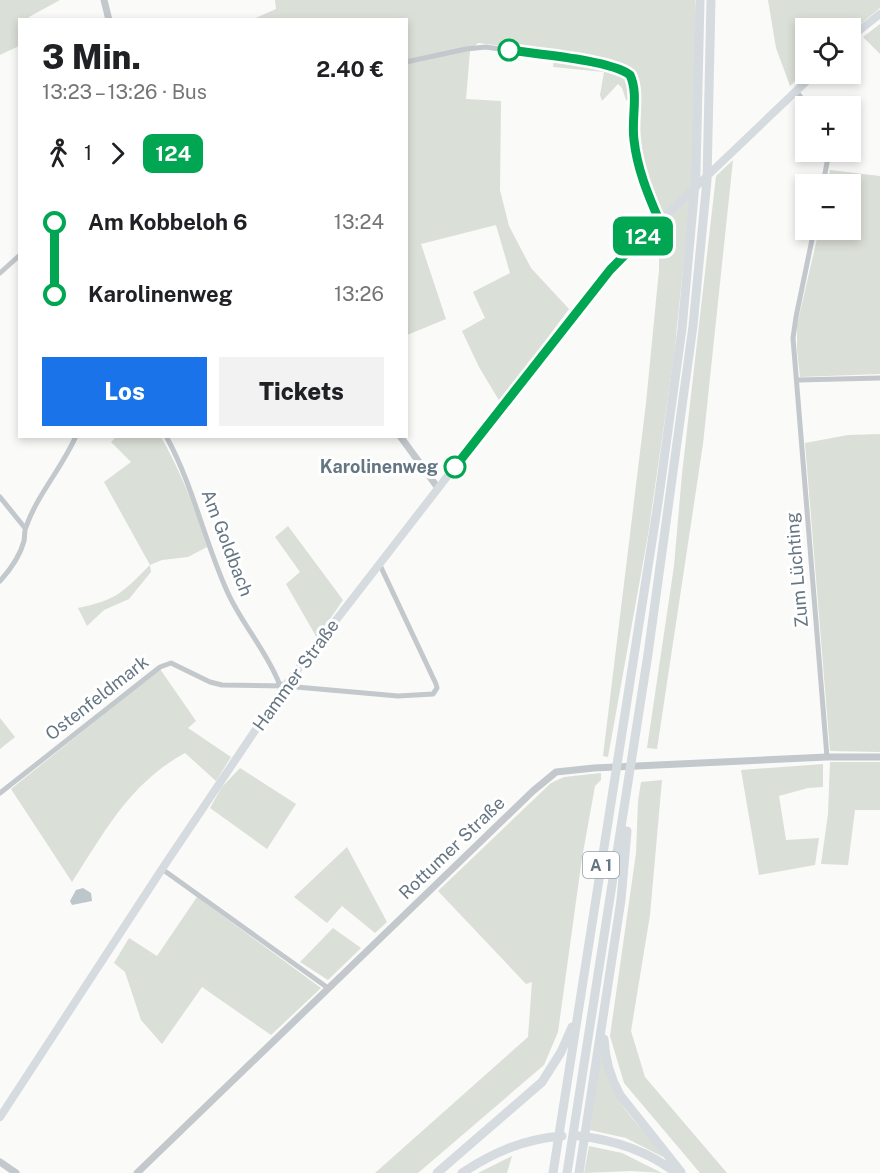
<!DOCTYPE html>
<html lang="de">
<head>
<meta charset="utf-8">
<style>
  :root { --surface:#fff; --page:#f2f2f2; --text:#202124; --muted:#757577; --accent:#1a73e8 }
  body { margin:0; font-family:"Public Sans",sans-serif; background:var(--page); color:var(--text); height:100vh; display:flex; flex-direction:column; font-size:22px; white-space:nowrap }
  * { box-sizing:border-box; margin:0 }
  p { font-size:20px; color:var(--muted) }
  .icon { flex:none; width:33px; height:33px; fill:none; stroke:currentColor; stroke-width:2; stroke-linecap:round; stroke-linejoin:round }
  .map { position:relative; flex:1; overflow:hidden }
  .details { position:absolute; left:18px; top:18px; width:390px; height:420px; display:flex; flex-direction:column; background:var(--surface); border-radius:0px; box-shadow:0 3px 9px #0003 }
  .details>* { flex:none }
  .badge { padding:0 12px; border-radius:9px; font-size:21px; line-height:39px }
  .buttons { position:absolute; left:795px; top:18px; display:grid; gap:12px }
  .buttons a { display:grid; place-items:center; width:66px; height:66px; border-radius:0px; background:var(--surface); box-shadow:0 3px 9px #0003; font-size:30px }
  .map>.badge { position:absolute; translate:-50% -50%; box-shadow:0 0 0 3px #fff }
  .legs { display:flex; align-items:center; gap:9px; height:66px; padding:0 24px; font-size:20px }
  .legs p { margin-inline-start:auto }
  .head { display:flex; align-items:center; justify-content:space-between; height:102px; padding:0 24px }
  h1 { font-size:33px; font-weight:800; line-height:45px }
  .button { display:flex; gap:12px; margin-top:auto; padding:12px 24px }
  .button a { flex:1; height:69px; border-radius:0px; background:var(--accent); color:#fff; font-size:24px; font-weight:800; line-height:69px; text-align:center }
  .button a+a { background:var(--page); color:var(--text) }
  ul { padding:0 24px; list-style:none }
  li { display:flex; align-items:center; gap:21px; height:72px; font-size:22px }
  li i { display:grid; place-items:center; width:9px; height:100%; margin:0 8px; background:currentColor }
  li i::after { content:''; width:15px; height:15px; margin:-8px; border:4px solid; border-radius:50%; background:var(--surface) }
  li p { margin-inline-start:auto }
  li:first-child i { background:linear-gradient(#0000 50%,currentColor 0) }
  li:last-child i { background:linear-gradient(currentColor 50%,#0000 0) }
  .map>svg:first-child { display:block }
  .green { fill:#dadfd7 }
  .water { fill:#bbc7cb }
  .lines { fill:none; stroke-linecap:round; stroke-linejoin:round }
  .minor { stroke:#c3c8cc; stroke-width:5 }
  .tertiary { stroke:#c3c8cc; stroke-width:7 }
  .secondary { stroke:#d6dbdf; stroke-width:8 }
  .motorway { stroke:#d6dbdf; stroke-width:9 }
  .line-1-casing { stroke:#fff; stroke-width:14 }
  .line-1 { stroke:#00a651; stroke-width:9 }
  .stop-1-dot { fill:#fff; stroke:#00a651; stroke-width:3 }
  .labels { text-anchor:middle; stroke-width:6; stroke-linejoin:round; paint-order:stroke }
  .shield { fill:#fff; stroke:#939fa8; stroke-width:1.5 }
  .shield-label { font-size:16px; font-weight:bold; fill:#657683 }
  .stop-label { font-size:18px; font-weight:bold; fill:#657683; stroke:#fff; text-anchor:end }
  .street-label { font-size:18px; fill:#657683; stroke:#fff }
</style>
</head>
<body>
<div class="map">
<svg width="880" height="1173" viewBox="0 0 880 1173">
  <rect width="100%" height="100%" fill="#fafaf8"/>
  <path class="green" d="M 0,0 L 60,0 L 29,17 L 29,19 L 20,20 L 19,46 L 0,55 Z
    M 275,0 L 695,0 L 697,45 L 692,181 L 674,356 L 648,535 L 608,757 L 603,756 L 646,403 L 659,270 L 659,253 L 652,235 L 663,226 L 637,153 L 635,129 L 636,85 L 627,67 L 604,60 L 487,44 L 478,43 L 470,51 L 466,99 L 501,101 L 500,190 L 509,226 L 531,268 L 569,309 L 500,402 L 479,367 L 462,331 L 485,318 L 473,292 L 510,273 L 496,225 L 421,244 L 446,319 L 407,335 L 406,20 L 251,20 L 276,9 Z
    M 768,0 L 880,0 L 880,8 L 851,32 L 850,28 L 806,28 L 805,72 L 790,86 L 776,48 Z
    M 880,24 L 880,54 L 863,37 Z
    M 554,59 L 612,69 L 621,72 L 629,79 L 631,101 L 626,100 L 622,88 L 618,84 L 602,101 L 600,95 L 604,72 L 553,67 Z
    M 733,160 L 703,444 L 657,749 L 647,748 L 674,566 L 682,474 L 716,176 Z
    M 830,170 L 880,176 L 880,374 L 800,377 L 797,350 L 797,325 L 819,230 L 850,230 L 850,184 L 827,184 Z
    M 880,434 L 880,752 L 830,751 L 805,443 L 848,435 Z
    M 116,437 L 161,437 C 181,472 195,508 207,547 L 188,557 L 162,560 L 150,565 L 151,572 L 129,599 L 104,610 L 87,626 L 78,608 C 117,600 123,592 150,565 L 104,482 L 131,462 L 111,442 Z
    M 288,526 L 343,600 L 317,638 L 286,584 L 300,572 L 275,537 Z
    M 160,669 L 196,721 L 188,728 L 231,757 L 216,781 L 185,753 C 129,784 106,830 72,882 L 11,789 Z
    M 0,718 L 15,737 L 0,749 Z
    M 830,762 L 880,762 L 880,810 L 855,810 L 848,865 L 821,864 L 828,814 Z
    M 823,764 L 823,787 L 808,788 L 779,796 L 786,840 L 819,838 L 815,865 L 759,875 L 741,770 Z
    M 240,768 L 296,804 L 267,849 L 210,808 L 222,787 Z
    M 601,773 L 601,780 L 595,786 L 582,858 L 558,1032 L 544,1065 L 418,1173 L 375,1173 L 528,1037 L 532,982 L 526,984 L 438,891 L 551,783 L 564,777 Z
    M 662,780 L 650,915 L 631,1031 L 645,1077 L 727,1173 L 700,1173 L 624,1083 L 610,1036 L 636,853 L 638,801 L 641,782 Z
    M 347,847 L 387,922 L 375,933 L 342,906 L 327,923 L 294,897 Z
    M 197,897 L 321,988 L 271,1035 L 202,987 L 162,1044 L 141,1020 L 125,972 L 114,963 L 129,938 L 157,956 Z
    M 333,928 L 361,948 L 328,980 L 300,962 Z
    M 600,1057 L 603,1057 C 610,1101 637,1123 665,1155 L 663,1157 L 626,1138 L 590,1130 Z
    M 589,1146 L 622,1153 L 662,1173 L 631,1171 L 584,1173 Z
    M 512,1156 L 507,1173 L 478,1173 Z"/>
  <path class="water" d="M 83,888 L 91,893 L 92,901 L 72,905 L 70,901 L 76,890 Z"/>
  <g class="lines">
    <path class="minor" d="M 406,62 L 466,49 L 486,47 L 588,62 L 626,72 C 641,85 633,113 633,131 C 634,162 647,192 659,220
      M 796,91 L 808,106
      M 823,184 L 829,152
      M 814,230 L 796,317 L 793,338 L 827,757
      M 0,273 L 20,255
      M 798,380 L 880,378
      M 166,436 C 193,485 204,540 227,591 C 241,623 266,650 279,683 L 283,685
      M 0,497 L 25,528
      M 0,581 C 10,570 20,556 24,541 C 25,536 24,531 26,527 C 37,495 62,468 76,436
      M 0,793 L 160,667 L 171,663 L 210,682 L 222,685 L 285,686 L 398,696 L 433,694 L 437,688 L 436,684 L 379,563
      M 162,869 L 328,988"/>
    <path class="tertiary" d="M 104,0 L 109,20
      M 400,436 L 438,488
      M 0,1162 L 16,1173
      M 137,1173 L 533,791 L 556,772 L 594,768 L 827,757 L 880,757"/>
    <path class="secondary" d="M 850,38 L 880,14
      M 0,1117 L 162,869 L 285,686 L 546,349 L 620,259 L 814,74"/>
    <path class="motorway" d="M 604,1039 C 605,1060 610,1077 620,1095 L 681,1172
      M 579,1136 C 614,1140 648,1151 676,1173
      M 437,1173 L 542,1082 L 561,1052 L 572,1027
      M 462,1173 C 494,1152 524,1139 562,1136
      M 553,1173 L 658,503 L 682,329 L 696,173 L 700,0
      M 567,1173 L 648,654 L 693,326 L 707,180 L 711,0
      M 579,1173 L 621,900 L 627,831"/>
  </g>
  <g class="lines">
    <defs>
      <path id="line-1" d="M 455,467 L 610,270 L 659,220 C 648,195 637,168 634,140 C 631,119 639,94 630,75 C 611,60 535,54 509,50"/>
    </defs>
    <use href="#line-1" class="line-1-casing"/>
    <use href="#line-1" class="line-1"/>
  </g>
  <g class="stop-1-dot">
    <circle cx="509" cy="50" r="10"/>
    <circle cx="455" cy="467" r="10"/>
  </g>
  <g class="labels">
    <rect class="shield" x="583" y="852" width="36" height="26" rx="4.5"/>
    <g class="shield-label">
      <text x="601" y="871">A 1</text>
    </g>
    <g class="stop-label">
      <text x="438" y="473">Karolinenweg</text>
    </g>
    <g class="street-label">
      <text transform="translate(227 543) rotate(69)" y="6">Am Goldbach</text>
      <text transform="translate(797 570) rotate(-95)" y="6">Zum Lüchting</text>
      <text transform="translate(296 675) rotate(-54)" y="6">Hammer Straße</text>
      <text transform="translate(97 698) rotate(-38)" y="6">Ostenfeldmark</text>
      <text transform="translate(452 848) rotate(-44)" y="6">Rottumer Straße</text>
    </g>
  </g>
</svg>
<div class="buttons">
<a><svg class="icon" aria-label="locate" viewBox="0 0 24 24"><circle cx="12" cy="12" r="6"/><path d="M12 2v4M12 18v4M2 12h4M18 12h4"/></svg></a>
<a>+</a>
<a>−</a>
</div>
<b class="badge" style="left:643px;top:236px;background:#00a651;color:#fff">124</b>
<section class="details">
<div class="head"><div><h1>3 Min.</h1><p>13:23 – 13:26 · Bus</p></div><b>2.40 €</b></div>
<div class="legs"><svg class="icon" aria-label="walk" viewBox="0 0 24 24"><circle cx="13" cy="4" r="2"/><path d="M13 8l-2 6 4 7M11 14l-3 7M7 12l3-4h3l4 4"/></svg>1<svg class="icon" aria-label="forward" viewBox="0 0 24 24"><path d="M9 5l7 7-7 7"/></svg><b class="badge" style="background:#00a651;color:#fff">124</b></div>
<ul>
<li><i style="color:#00a651"></i><b>Am Kobbeloh 6</b><p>13:24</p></li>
<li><i style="color:#00a651"></i><b>Karolinenweg</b><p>13:26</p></li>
</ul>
<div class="button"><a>Los</a><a>Tickets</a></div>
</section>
</div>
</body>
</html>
